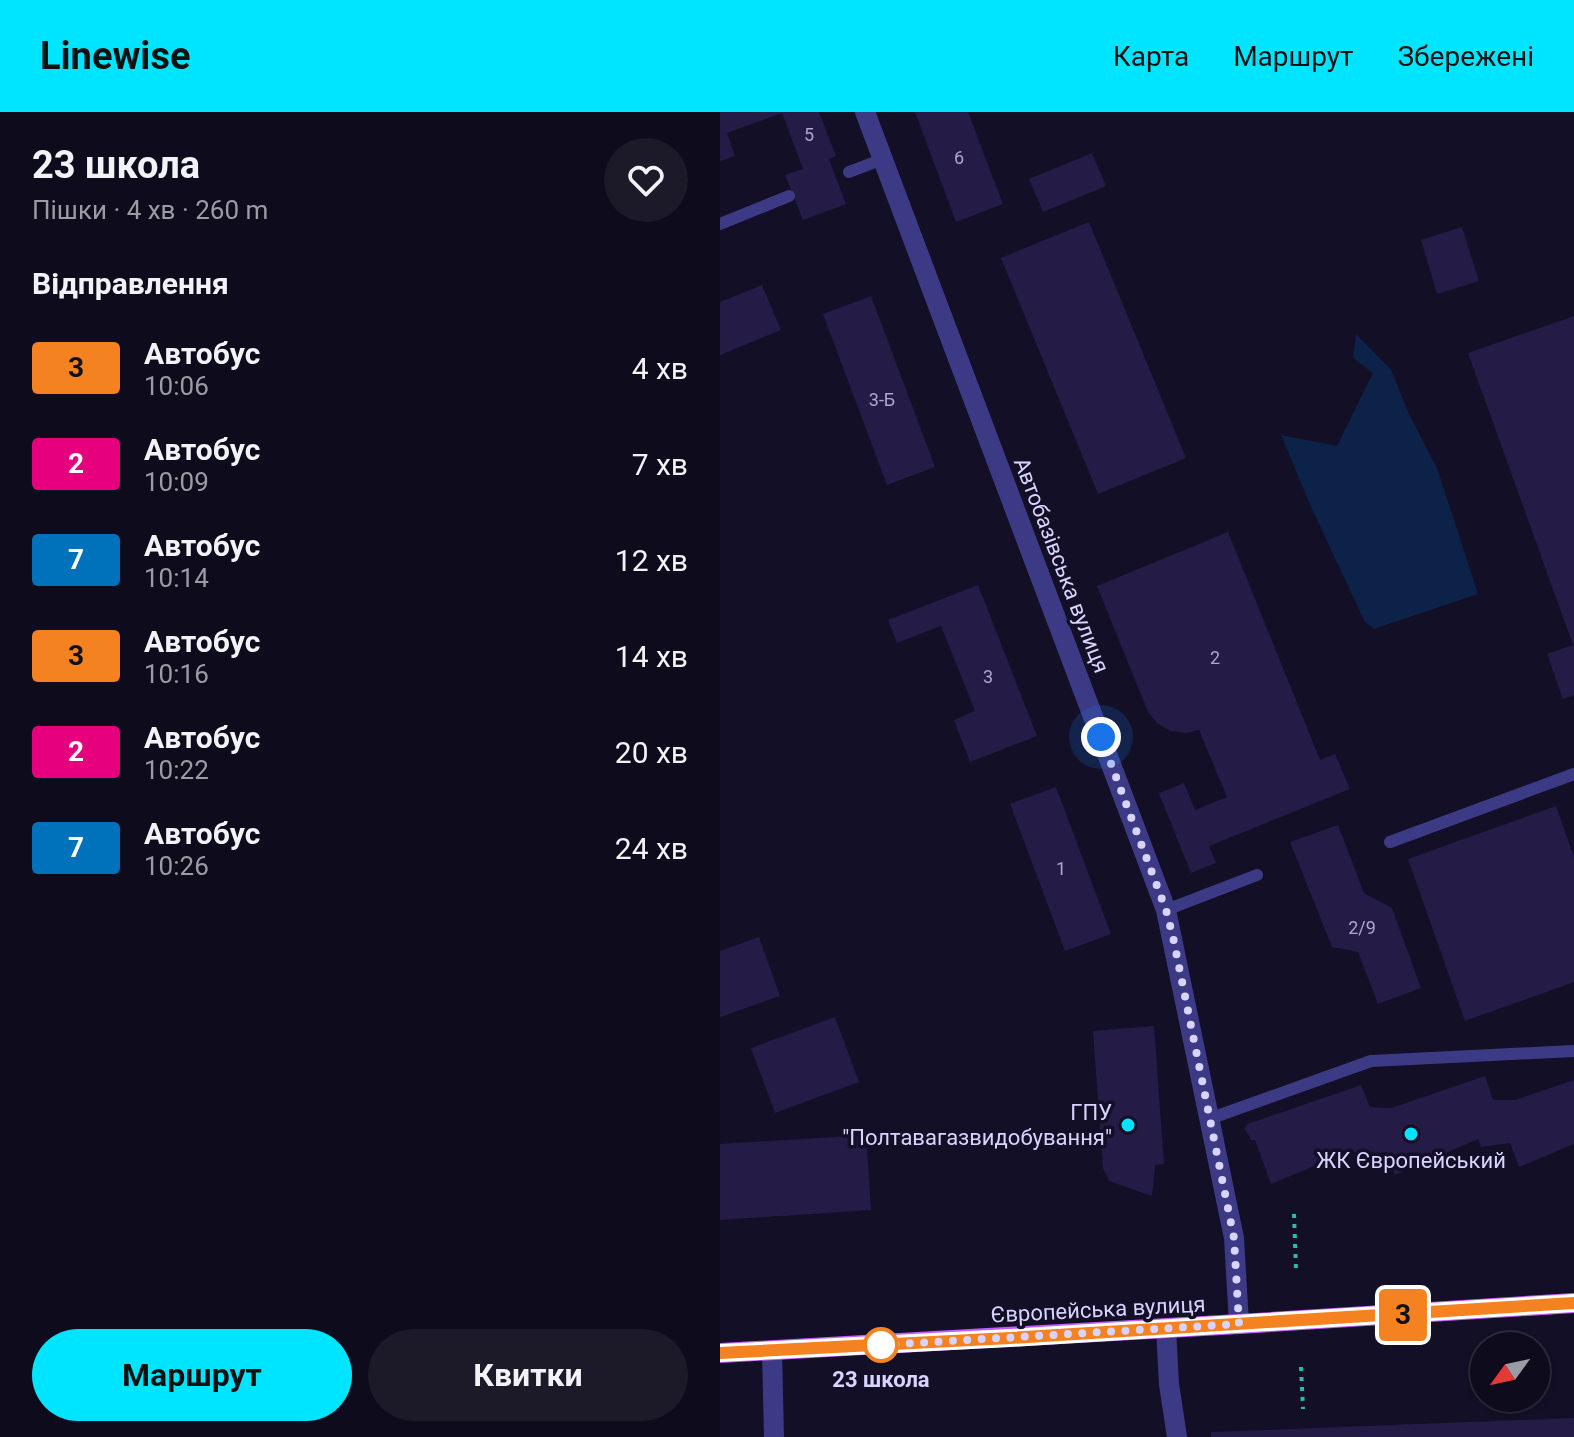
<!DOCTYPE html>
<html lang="uk">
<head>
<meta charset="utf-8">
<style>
  :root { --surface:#0e0b1c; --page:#1c1929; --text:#f1f3f6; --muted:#9b9ba3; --line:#2e2b3b; --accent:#00e5ff }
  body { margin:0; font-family:Roboto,sans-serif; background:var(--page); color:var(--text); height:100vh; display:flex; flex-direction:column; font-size:30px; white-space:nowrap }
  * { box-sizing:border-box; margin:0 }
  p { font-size:26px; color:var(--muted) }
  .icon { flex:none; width:44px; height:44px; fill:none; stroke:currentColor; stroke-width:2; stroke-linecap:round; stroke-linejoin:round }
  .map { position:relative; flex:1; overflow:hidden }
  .sheet { display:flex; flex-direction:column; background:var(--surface); width:720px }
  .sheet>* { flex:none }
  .badge { padding:0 16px; border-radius:6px; font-size:28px; line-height:52px }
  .needle { width:52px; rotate:237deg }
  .fabs { position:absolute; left:750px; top:1220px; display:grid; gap:16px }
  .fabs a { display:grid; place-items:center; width:80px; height:80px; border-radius:50%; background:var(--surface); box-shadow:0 2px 6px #0004,0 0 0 2px var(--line); font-size:40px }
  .you { position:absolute; width:40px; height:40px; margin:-20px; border:6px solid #fff; border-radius:50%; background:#1a73e8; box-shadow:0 0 0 12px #1a73e833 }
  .map>.badge { position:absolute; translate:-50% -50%; box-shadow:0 0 0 4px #fff }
  h2 { padding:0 32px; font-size:30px; line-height:72px }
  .round { display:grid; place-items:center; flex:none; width:84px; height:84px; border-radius:42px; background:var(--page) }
  .overview { display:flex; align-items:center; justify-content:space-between; height:136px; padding:0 32px }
  h1 { font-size:38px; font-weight:700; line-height:60px }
  .primary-button { display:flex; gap:16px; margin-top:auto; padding:16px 32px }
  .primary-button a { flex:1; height:92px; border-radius:48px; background:var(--accent); color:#111; font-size:32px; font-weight:700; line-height:92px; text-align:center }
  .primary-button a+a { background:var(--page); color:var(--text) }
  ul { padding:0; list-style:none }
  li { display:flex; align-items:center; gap:24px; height:96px; padding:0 32px }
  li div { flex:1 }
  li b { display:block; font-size:30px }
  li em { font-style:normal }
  li .badge { min-width:88px; font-weight:700; text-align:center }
  header { display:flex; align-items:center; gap:48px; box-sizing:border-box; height:112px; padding:0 40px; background:var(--accent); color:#111 }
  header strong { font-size:38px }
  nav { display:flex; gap:44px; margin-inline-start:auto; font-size:28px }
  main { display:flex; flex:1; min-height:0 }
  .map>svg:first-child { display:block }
  .water { fill:#0c2248 }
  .building { fill:#241b47 }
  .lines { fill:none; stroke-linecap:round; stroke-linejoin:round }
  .path { stroke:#2fb8b0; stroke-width:4; stroke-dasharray:4 6; stroke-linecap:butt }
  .lane { stroke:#3d3a85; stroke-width:12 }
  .street { stroke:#3d3a85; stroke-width:20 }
  .primary { stroke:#c25bff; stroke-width:20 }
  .line-casing { stroke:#fff; stroke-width:18 }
  .line { stroke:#f58220; stroke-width:12 }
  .walk { stroke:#d9d4ff; stroke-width:8; stroke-dasharray:0 14.4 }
  .poi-dot { fill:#00e5ff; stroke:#130f26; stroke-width:3 }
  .stop-dot { fill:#fff; stroke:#f58220; stroke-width:4 }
  .labels { text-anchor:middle; stroke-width:7; stroke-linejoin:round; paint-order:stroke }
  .number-label { font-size:18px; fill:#aca6d1 }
  .street-label { font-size:22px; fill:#d9d4ff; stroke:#130f26 }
  .poi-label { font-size:22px; fill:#d9d4ff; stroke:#130f26; text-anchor:end }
  .stop-label { font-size:22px; font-weight:bold; fill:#d9d4ff; stroke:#130f26 }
</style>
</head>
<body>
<header>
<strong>Linewise</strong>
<nav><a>Карта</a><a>Маршрут</a><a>Збережені</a></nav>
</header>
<main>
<section class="sheet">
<div class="overview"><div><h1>23 школа</h1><p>Пішки · 4 хв · 260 m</p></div><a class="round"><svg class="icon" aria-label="heart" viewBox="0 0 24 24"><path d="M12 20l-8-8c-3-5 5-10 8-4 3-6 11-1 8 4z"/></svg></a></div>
<h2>Відправлення</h2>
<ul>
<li><span class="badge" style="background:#f58220;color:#111">3</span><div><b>Автобус</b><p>10:06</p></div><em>4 хв</em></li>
<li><span class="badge" style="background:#e6007e;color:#fff">2</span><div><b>Автобус</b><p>10:09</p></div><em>7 хв</em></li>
<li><span class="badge" style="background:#0072bc;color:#fff">7</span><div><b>Автобус</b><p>10:14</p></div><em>12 хв</em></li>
<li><span class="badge" style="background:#f58220;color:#111">3</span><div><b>Автобус</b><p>10:16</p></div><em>14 хв</em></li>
<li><span class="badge" style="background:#e6007e;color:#fff">2</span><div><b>Автобус</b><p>10:22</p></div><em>20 хв</em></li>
<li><span class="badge" style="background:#0072bc;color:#fff">7</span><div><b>Автобус</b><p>10:26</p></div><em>24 хв</em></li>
</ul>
<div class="primary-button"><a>Маршрут</a><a>Квитки</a></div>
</section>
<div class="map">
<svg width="854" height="1325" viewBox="0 0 854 1325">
  <rect width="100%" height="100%" fill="#130f26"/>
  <path class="water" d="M 636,222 L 671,258 L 689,302 L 717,356 L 758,482 L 654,517 L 645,510 L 592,397 L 561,323 L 617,334 L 653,261 L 633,246 Z"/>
  <path class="building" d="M 0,0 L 99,0 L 116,44 L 109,47 L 126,92 L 83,108 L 65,63 L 83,57 L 62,1 L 7,21 L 15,44 L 0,49 Z
    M 195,0 L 248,0 L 283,92 L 236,110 Z
    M 372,41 L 386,74 L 323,100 L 309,67 Z
    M 369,110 L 466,346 L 378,382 L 281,146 Z
    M 742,115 L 759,169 L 717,182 L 701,128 Z
    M 42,173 L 61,218 L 0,243 L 0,190 Z
    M 151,184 L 215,355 L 167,373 L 103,202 Z
    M 854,204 L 854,583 L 843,587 L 827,542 L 853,533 L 748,241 Z
    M 508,420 L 600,648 L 615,642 L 630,677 L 489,734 L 496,751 L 471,761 L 439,681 L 464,671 L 475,698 L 507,685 L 479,618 L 466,621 L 451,619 L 438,612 L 428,600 L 377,474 Z
    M 258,473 L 317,624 L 250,650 L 234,608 L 255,599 L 221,514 L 177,531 L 168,508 Z
    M 336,675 L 391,822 L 345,839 L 290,692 Z
    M 836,694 L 854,745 L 854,870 L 745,909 L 688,747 Z
    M 618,713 L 644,781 L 672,796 L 701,876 L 658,892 L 638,840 L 612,835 L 570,730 Z
    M 39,825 L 60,884 L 0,905 L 0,839 Z
    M 115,905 L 139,970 L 55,1001 L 31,936 Z
    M 434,914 L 444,1052 L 435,1053 L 432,1084 L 389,1069 L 383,1056 L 373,919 Z
    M 765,964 L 773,988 L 795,988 L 854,968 L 854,1032 L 799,1055 L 790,1031 L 761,1035 L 758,1027 L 675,1063 L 666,1040 L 637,1044 L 633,1038 L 551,1072 L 535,1028 L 531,1028 L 525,1017 L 527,1012 L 641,973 L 650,995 L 671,996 Z
    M 146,1023 L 151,1098 L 0,1108 L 0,1032 Z
    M 854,1306 L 854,1325 L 491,1325 L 491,1320 Z"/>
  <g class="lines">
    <path class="path" d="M 574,1102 L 576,1158
      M 581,1255 L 583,1297"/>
    <path class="lane" d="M 129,60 L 163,47
      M 0,112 L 69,84
      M 670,730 L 854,662
      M 446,798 L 537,763
      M 489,1007 L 651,949 L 854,939"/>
    <path class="street" d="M 145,0 L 446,798 L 514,1126 L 519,1212
      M 446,1217 L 449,1272 L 457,1325
      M 52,1239 L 54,1325"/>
    <path class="primary" d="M 0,1241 L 519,1212 L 854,1191"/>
  </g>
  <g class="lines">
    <defs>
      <path id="line" d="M 0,1241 L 290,1226 L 854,1191"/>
    </defs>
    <use href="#line" class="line-casing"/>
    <use href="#line" class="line"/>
    <path class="walk" d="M 161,1233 L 519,1212 L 514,1126 L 453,825 L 446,798 L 381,625"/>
  </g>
  <g class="poi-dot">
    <circle cx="408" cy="1013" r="8"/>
    <circle cx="691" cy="1022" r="8"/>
  </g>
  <circle class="stop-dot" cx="161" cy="1233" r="16"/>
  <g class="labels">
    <g class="number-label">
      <text x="89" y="29">5</text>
      <text x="239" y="52">6</text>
      <text x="162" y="294">3-Б</text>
      <text x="495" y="552">2</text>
      <text x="268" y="571">3</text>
      <text x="341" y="763">1</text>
      <text x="642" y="822">2/9</text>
    </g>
    <g class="street-label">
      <text transform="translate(342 453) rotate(69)" y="8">Автобазівська вулиця</text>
      <text transform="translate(378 1197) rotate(-3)" y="8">Європейська вулиця</text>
    </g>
    <g class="poi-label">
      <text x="392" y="1008">ГПУ<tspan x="392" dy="25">"Полтавагазвидобування"</tspan></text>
      <text x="691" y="1056" text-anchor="middle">ЖК Європейський</text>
    </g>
    <g class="stop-label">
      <text x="161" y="1275">23 школа</text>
    </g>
  </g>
</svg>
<div class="fabs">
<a><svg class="needle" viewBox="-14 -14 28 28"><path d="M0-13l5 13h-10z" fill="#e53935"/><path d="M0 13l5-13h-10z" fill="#9b9ba3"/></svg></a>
</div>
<div class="you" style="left:381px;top:625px"></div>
<b class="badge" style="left:683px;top:1203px;background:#f58220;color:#111">3</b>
</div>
</main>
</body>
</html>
